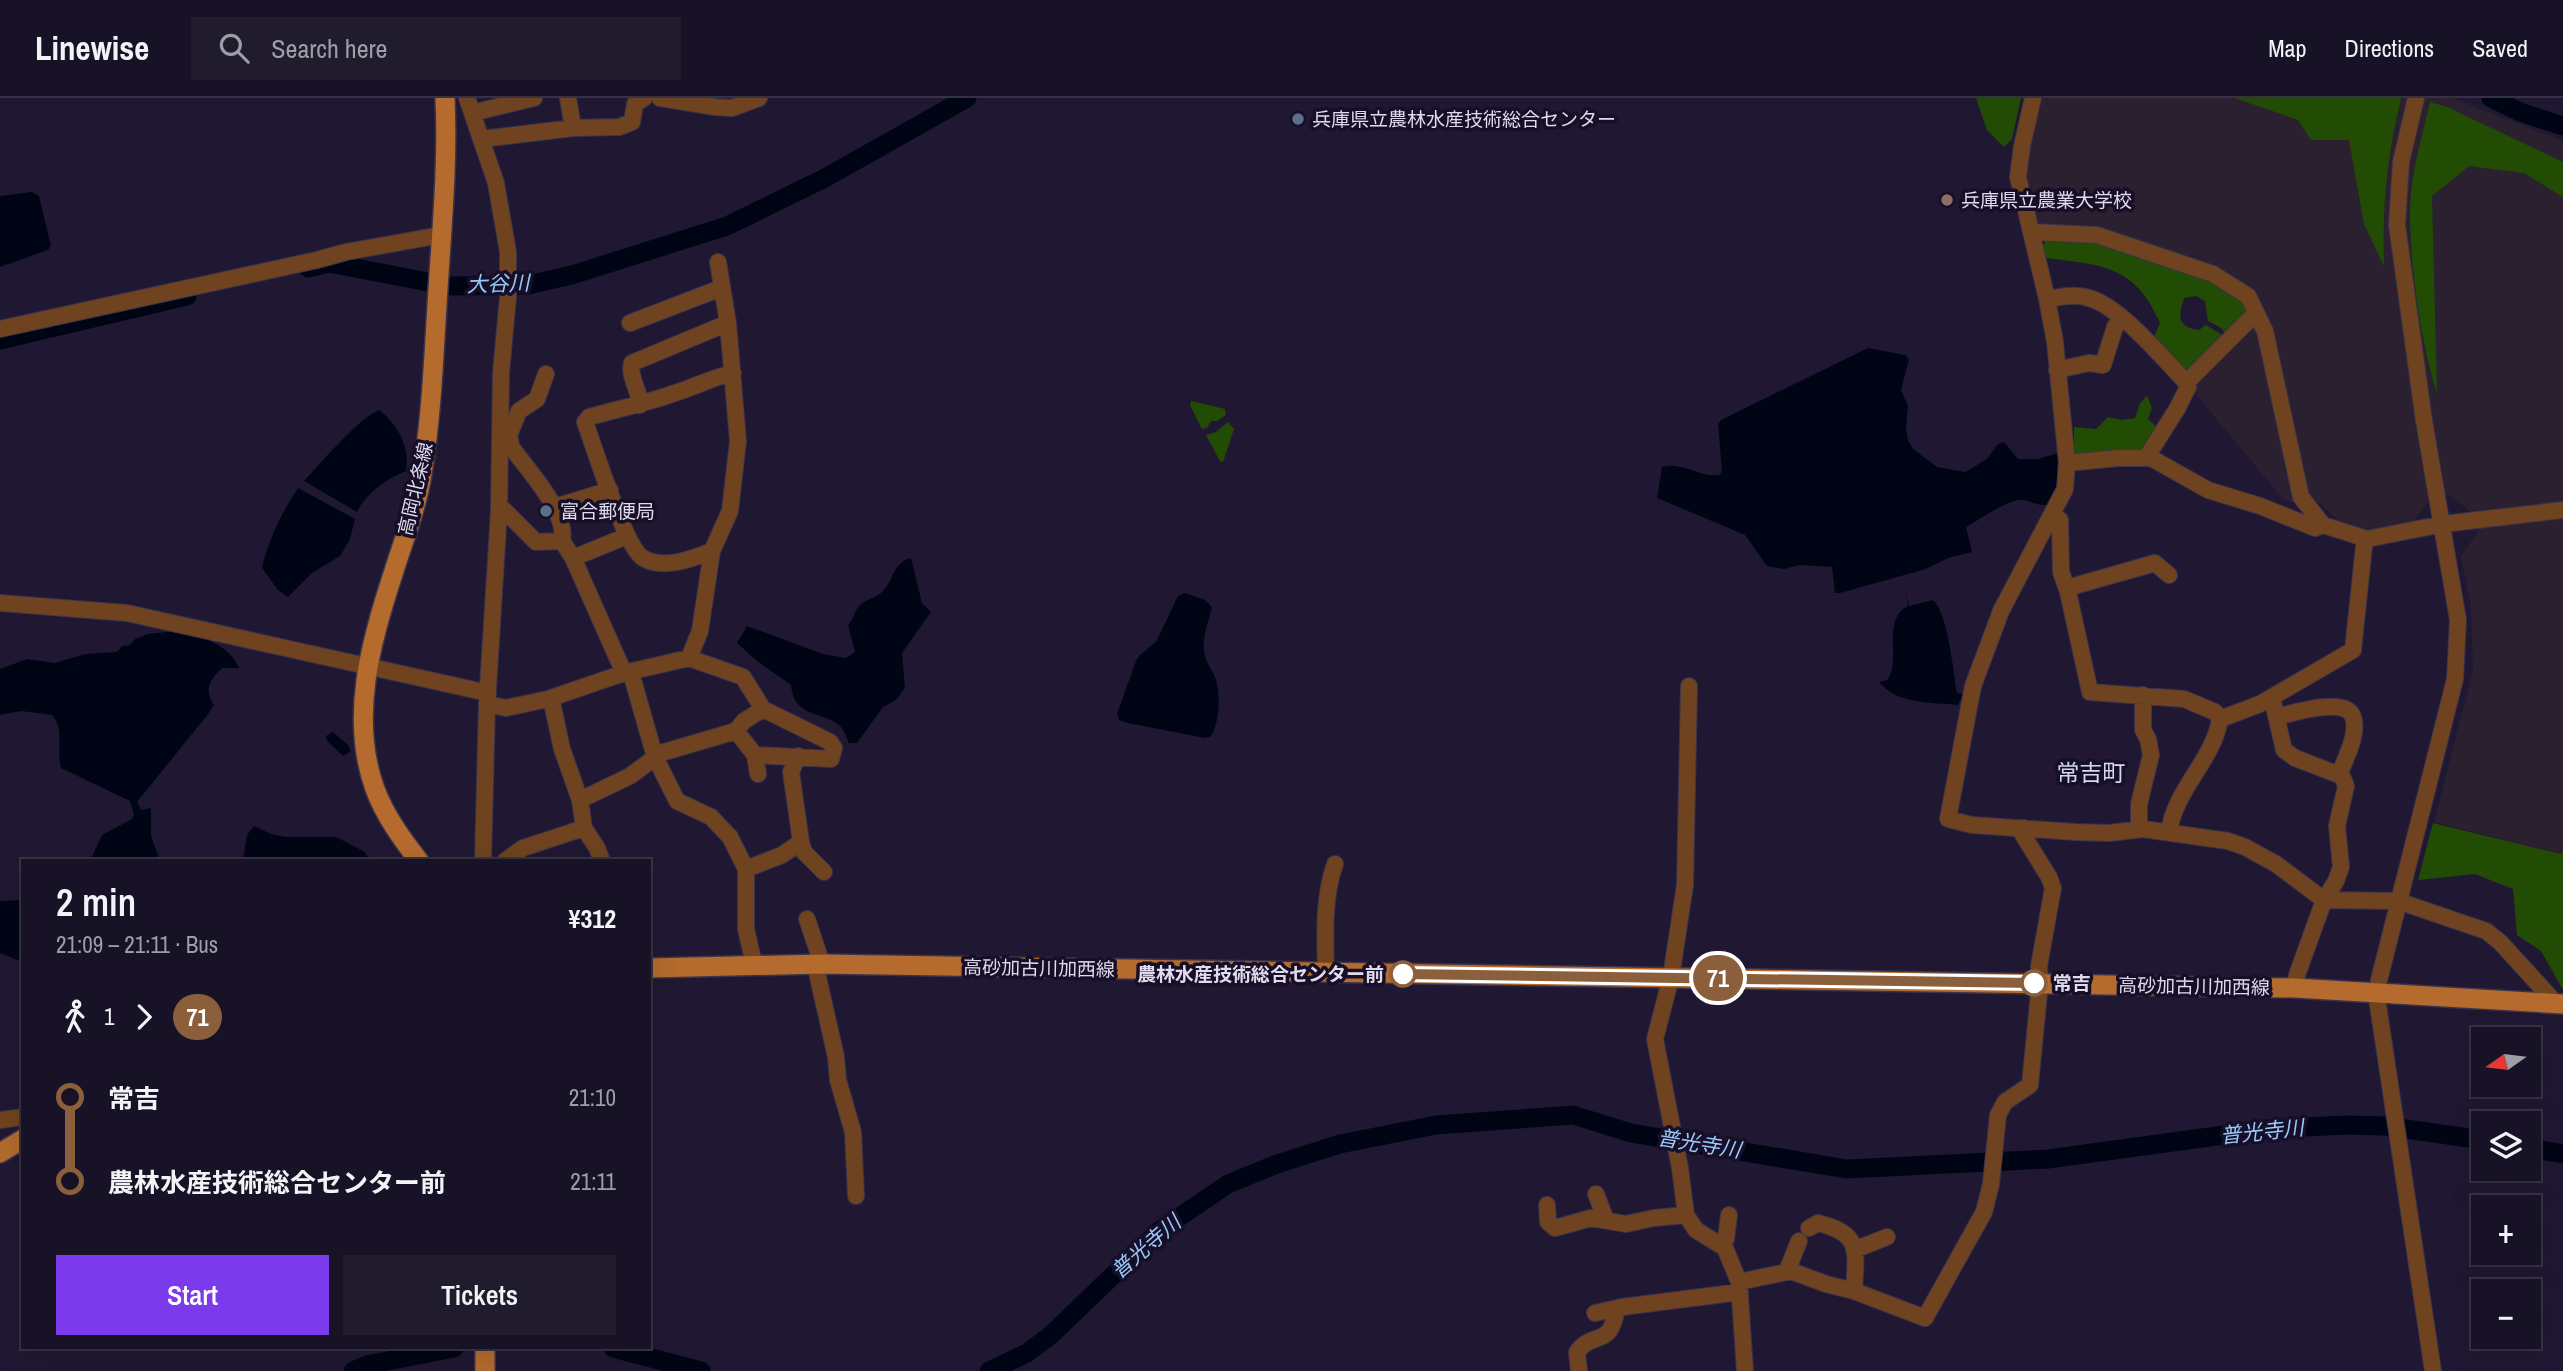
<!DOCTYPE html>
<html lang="en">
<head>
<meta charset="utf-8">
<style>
  :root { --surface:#181226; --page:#211b2e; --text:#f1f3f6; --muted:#9f9ea7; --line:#363243; --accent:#7c3aed }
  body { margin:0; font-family:"Archivo Narrow","Noto Sans JP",sans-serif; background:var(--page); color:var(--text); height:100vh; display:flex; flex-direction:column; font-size:26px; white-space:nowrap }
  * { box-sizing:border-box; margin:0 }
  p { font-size:23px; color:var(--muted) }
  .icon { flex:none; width:38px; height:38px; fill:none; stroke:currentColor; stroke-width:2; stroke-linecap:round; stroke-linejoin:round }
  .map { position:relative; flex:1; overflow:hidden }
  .drawer { position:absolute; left:21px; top:761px; width:630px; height:490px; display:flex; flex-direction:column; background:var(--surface); border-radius:0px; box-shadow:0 7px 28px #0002,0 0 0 2px var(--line) }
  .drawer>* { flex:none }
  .badge { padding:0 14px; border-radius:23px; font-size:24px; line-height:46px }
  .needle { width:46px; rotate:256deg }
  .buttons { position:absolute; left:2471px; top:929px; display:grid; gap:14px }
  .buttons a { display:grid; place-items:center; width:70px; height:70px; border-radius:0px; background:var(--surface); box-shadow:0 7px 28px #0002,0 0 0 2px var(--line); font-size:35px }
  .map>.badge { position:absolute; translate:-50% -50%; box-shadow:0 0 0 4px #fff }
  .legs { display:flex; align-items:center; gap:10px; height:77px; padding:0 35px; font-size:23px }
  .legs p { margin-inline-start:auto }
  .headline { display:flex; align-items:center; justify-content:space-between; height:119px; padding:0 35px }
  h1 { font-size:38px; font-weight:600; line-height:52px }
  .primary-button { display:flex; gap:14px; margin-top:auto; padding:14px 35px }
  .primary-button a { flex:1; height:80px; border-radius:0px; background:var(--accent); color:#fff; font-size:28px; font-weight:600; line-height:80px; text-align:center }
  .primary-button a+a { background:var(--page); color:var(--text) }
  ul { padding:0 35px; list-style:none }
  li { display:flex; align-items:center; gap:24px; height:84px; font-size:26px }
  li i { display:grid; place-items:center; width:10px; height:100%; margin:0 9px; background:currentColor }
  li i::after { content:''; width:18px; height:18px; margin:-9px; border:5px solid; border-radius:50%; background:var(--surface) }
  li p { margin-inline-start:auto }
  li:first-child i { background:linear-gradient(#0000 50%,currentColor 0) }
  li:last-child i { background:linear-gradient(currentColor 50%,#0000 0) }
  header { display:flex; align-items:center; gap:42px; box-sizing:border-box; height:98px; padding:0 35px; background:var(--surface); border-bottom:2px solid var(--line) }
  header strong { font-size:33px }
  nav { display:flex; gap:38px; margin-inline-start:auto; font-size:24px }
  .search { width:490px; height:63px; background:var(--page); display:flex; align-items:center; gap:18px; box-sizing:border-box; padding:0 24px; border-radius:0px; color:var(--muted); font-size:26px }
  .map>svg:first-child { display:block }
  .industrial { fill:#2b202f }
  .green { fill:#224c03 }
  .water { fill:#000515 }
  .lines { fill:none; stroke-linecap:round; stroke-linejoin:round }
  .river { stroke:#000515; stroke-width:19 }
  .minor-casing { stroke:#3b334c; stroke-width:18 }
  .major-casing { stroke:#3b334c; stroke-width:22 }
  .minor { stroke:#6f431f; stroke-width:16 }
  .major { stroke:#b46b2d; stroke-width:19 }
  .line-1-casing { stroke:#fff; stroke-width:16 }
  .line-1 { stroke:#8b5e3c; stroke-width:10 }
  .service-dot { fill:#5c6f8a; stroke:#170f28; stroke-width:2.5 }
  .education-dot { fill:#8d6e63; stroke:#170f28; stroke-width:2.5 }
  .stop-1-dot { fill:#fff; stroke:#8b5e3c; stroke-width:3.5 }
  .labels { text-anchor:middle; stroke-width:7; stroke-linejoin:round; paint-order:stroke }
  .poi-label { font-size:19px; fill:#dfdaec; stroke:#170f28; text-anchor:start }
  .street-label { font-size:19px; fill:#dfdaec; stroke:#170f28 }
  .stop-label { font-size:19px; font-weight:bold; fill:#dfdaec; stroke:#170f28; text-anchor:end }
  .water-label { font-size:21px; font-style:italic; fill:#98cafb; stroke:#170f28 }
  .quarter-label { font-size:23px; fill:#d0d8f4; stroke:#170f28 }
</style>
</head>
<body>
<header>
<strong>Linewise</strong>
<div class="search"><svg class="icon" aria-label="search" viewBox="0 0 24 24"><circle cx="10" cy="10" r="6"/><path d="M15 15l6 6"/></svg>Search here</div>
<nav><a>Map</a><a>Directions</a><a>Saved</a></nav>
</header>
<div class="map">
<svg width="2563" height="1273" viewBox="0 0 2563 1273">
  <rect width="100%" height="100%" fill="#201832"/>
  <path class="industrial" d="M 2034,0 L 2452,0 L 2563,43 L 2563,751 L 2561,756 L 2434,724 L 2473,573 L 2471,507 L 2461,459 L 2478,433 L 2469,412 L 2448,397 L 2428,405 L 2413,424 L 2374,433 L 2342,425 L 2306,394 L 2271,226 L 2253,196 L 2062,129 L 2038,125 L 2024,74 Z
    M 2255,225 L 2260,241 L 2276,326 L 2296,405 L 2284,402 L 2190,289 Z"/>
  <path class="green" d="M 1976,0 L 2021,0 L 2012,41 L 2004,49 L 1987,32 Z
    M 2235,0 L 2401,0 C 2387,60 2382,106 2384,168 L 2364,126 L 2349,42 L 2311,42 L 2298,22 Z
    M 2430,4 L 2447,9 L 2563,64 L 2563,99 L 2524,75 L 2469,68 L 2432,98 L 2437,295 C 2421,244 2410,169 2410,115 C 2410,78 2422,39 2430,4 Z
    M 2047,140 L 2095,142 L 2215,183 L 2233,195 L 2248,212 L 2247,217 L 2228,238 L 2221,230 L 2208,223 L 2205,203 L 2196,198 L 2184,200 C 2178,219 2177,229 2199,232 L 2206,227 L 2224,238 L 2187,281 L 2152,243 L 2160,225 C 2135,167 2102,167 2046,160 L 2042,150 Z
    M 2147,298 L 2152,310 L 2148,321 L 2158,330 L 2142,349 L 2141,355 L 2074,359 L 2074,329 L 2096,331 L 2108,319 L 2122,322 L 2135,320 L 2140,305 Z
    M 1191,303 L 1225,311 L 1226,317 L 1217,323 L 1211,323 L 1207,330 L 1202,331 L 1190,307 Z
    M 1228,324 L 1234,331 L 1223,364 L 1220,363 L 1206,337 L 1216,334 Z
    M 2433,725 L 2561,756 L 2563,752 L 2563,892 L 2541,853 L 2517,837 L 2513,791 L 2475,776 L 2418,782 Z"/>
  <path class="water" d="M 32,94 L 39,98 L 51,148 L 48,152 L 0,169 L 0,98 Z
    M 1868,250 L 1905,257 L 1909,261 L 1901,292 L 1908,308 L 1906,330 L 1908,342 L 1913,351 L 1937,369 L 1965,374 L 1987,361 L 1998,346 L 2004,344 L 2018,361 L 2038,361 L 2058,355 L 2057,390 L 2049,406 C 2038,409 2032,403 2022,402 C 2009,400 1978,423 1966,429 L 1972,454 L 1948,460 L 1926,471 L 1840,495 L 1835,495 L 1832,469 L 1800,467 L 1784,471 L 1767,468 L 1745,437 L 1657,400 L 1662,369 C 1683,363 1699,380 1720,377 L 1722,373 L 1718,326 L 1721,322 Z
    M 380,312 C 398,328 410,348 406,373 C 386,381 366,395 357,414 L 304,383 C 320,366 361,317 380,312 Z
    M 298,390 L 355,421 L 350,441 L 340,458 L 312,475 L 288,499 L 278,492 L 262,470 C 268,442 282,414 298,390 Z
    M 911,460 L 922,505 L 931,514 L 902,555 L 905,590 L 896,602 L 883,609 L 857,645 L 849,645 C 847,640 844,633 841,629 C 825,612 794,622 791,587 L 757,563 L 737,545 L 747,528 L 823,556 L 846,560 L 855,554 L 848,527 C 854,521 854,514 859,508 C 865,501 877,500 883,493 C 894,481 893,465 911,460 Z
    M 1905,494 L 1909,508 L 1933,502 C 1948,515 1953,573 1957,595 L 1963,596 L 1958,607 C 1931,604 1898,607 1879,584 L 1887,582 C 1902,563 1881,521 1908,508 Z
    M 1185,495 L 1205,502 L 1212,509 C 1209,523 1202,538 1204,553 C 1205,563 1211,570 1215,579 C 1221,593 1220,627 1210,639 L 1205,640 L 1128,625 L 1119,622 L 1117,616 L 1136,563 L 1140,557 L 1156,544 L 1178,498 Z
    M 177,533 C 200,537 230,547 239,570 L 222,570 C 209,583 204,591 214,607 L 209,615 L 137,704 L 141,712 L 151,710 L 151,738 L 160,763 L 90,763 L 102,737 L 132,721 L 134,716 L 130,703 L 61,670 C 56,653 65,631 52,617 L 21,613 L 0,617 L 0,571 L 27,561 L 55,565 L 85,556 L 117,554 L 122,548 L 130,547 L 135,541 L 148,536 Z
    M 333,634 L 348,647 L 351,653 L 343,658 L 327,643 L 326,638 Z
    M 254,728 L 271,736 L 286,739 L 336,739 L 365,754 L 366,757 L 377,763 L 243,763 L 247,737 Z
    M 23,802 L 23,864 L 0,855 L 0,803 Z"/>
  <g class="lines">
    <path class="river" d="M 2491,0 L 2520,14 L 2563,28
      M 308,170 L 329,165 L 449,188 L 529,187 L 575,176 L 727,128 L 825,80 L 967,0
      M 0,242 L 187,198
      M 2529,1050 L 2563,1056
      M 613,1250 L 701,1273
      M 353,1273 L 367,1267 L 454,1250
      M 989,1273 L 1027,1255 L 1051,1237 L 1160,1132 L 1228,1086 L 1277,1066 L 1340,1046 L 1436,1027 L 1573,1017 L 1631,1035 L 1847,1071 L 2048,1061 L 2268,1031 L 2347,1027 L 2385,1028 L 2483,1042"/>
    <defs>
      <path id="minor" d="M 467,0 L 496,85 L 508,154 L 508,199 L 501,275 L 499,413 L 487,606 L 483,763
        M 568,0 L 573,30
        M 660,0 L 715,9 L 732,10 L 759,0
        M 2033,0 L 2022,48 L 2018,79 L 2047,201 L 2055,244 L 2067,365 L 2065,391 L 2001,513 L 1973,588 L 1948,721 L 1972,727 L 2075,734 L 2109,735 L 2143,731 L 2228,743 L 2245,749 L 2276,766 L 2324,802 L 2398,803 L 2486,833 L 2500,844 L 2550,899 L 2551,904
        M 2416,0 L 2401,64 L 2397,127 L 2424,323 L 2458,522 L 2455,581 L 2376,894 L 2433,1273
        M 472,15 L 534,0
        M 482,41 L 573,30 L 619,29 L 632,24 L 635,6 L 644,0
        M 2032,134 L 2097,137 L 2213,176 L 2248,198 L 2265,233 L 2301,399 L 2323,427 L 2367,441 L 2443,426 L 2563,412
        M 2047,201 C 2059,199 2074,196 2085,199 C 2116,204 2162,259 2184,282 L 2188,289 L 2177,311 L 2146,360
        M 630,225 L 721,190
        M 0,231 L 317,162 L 346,154 L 441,137
        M 2057,272 L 2089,265 L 2103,267 L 2115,229 L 2121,219
        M 2186,285 L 2251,220 L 2258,218
        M 640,307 C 640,292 628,279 632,265 L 728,225
        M 511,347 L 509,337 L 519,313 L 537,301 L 546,276
        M 502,348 L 512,350 C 528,372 568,415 562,443
        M 2067,365 L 2118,360 L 2151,360 L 2208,392 L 2260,408 L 2315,430 L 2323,427
        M 555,409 L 610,392
        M 499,413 L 504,412 L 536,444 L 562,443 L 573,460 L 624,575
        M 2052,416 L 2060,422 L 2061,474 L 2068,494 L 2090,594 L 2184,601 L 2215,614 L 2220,621 C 2213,663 2175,691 2169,734
        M 712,453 C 692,461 663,472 643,460 C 625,450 594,348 585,324 L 589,319 C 618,311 647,305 675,295 C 695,289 713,279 733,275
        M 573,460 L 627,438
        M 2067,490 L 2155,465 L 2169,477
        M 0,505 L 127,515 L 488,595
        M 689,560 L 700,533 L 712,453 L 730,413 L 738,343 L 728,225 L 718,164
        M 631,575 L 655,659 L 677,703 L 711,719 L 730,739 L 746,771 L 746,831 L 754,866
        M 1689,588 L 1685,787 L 1671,879 L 1655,941 L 1680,1070 L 1686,1117 L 1696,1132 L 1725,1150 L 1739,1184 L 1745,1273
        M 551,600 L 562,651 L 580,702 L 584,730 L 597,750 L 602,763
        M 2272,600 L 2284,652 L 2295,660 L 2342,678 L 2346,688 L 2337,728 L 2341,769 L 2336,783 L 2324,802 L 2297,877 L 2295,890
        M 487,606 L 506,610 L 548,601 L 624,575 L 689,560 L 743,579 L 763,611 L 830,644 L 834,650 L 831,661 L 755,657 L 736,633
        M 2277,619 C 2292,615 2347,598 2353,619 C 2359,636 2345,661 2339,677
        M 2220,621 L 2260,606 L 2353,552 L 2364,448 L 2367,441
        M 755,657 L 758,676
        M 798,658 L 791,674 L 801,744 L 804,754 L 824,774
        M 580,702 L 630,678 L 661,655 L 736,633 L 744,623 L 763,611
        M 2139,731 L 2139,706 L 2151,657 L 2148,641 L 2143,632 L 2143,597
        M 505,763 L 523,750 L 584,730
        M 746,771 L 782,757 L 801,744
        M 807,821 L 822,866
        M 815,866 L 836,959 L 838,982 L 853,1034 L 856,1098
        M 1326,874 C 1325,840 1323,799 1335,766
        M 0,1022 L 23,1019
        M 1596,1096 L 1606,1122
        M 1547,1107 L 1548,1124 L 1555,1130 L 1591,1120 L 1626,1126 L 1654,1120 L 1686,1117
        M 1809,1130 L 1818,1125 C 1862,1136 1856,1152 1854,1193
        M 1722,1147 L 1726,1141 L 1729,1117
        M 1854,1152 L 1887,1139
        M 1787,1173 L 1799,1143
        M 1739,1184 L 1791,1173 L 1826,1186 L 1854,1193 L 1925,1220 L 1984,1114 L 1991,1086 L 1998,1017 L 2005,1004 L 2030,987 L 2040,885 L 2039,868 L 2053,790 L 2049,779 L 2023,737 L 2024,730
        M 1595,1215 L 1622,1209 L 1740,1194
        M 1579,1273 L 1577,1254 C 1594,1231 1610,1252 1617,1210"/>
      <path id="major" d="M 419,763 C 402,741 385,718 375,691 C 349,620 371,542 394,473 C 404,441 417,409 422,376 C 432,316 434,252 438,191 C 442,128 448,63 445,0
        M 649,870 L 822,866 L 2295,890 L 2563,906
        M 0,1055 L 23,1041
        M 485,1273 L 485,1250"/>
    </defs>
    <use href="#minor" class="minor-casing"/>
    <use href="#major" class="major-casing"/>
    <use href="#minor" class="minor"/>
    <use href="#major" class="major"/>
  </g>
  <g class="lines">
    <defs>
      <path id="line-1" d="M 1403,876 L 2034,885"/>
    </defs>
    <use href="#line-1" class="line-1-casing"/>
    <use href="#line-1" class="line-1"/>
  </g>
  <g class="service-dot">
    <circle cx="1298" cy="21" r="7"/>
    <circle cx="546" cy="413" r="7"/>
  </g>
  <circle class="education-dot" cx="1947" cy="102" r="7"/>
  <g class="stop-1-dot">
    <circle cx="1403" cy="876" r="12"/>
    <circle cx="2034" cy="885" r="12"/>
  </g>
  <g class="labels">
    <g class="poi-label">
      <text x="1312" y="28">兵庫県立農林水産技術総合センター</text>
      <text x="1961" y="109">兵庫県立農業大学校</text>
      <text x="560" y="420">富合郵便局</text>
    </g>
    <g class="street-label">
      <text transform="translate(415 391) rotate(-77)" y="7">高岡北条線</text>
      <text transform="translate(1039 870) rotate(1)" y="7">高砂加古川加西線</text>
      <text transform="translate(2194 888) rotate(1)" y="7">高砂加古川加西線</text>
    </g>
    <g class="stop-label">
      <text x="1384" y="883">農林水産技術総合センター前</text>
      <text x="2053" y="892" text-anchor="start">常吉</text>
    </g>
    <g class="water-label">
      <text transform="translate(498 186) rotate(-2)" y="7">大谷川</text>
      <text transform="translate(2262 1034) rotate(-6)" y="7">普光寺川</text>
      <text transform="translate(1699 1046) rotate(9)" y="7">普光寺川</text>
      <text transform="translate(1146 1149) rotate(-41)" y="7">普光寺川</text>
    </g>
    <g class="quarter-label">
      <text x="2091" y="683">常吉町</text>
    </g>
  </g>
</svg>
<div class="buttons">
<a><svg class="needle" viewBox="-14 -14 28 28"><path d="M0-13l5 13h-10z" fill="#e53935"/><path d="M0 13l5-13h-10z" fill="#9f9ea7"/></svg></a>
<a><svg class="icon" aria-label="layers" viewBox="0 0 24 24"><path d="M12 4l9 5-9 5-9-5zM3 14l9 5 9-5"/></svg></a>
<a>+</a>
<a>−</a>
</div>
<b class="badge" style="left:1718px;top:880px;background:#8b5e3c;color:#fff">71</b>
<section class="drawer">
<div class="headline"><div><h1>2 min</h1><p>21:09 – 21:11 · Bus</p></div><b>¥312</b></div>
<div class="legs"><svg class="icon" aria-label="walk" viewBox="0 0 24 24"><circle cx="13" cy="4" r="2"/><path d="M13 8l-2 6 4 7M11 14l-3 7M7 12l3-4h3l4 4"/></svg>1<svg class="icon" aria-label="forward" viewBox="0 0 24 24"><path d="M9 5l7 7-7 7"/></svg><b class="badge" style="background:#8b5e3c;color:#fff">71</b></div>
<ul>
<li><i style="color:#8b5e3c"></i><b>常吉</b><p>21:10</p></li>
<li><i style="color:#8b5e3c"></i><b>農林水産技術総合センター前</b><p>21:11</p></li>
</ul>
<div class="primary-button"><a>Start</a><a>Tickets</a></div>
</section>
</div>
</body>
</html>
